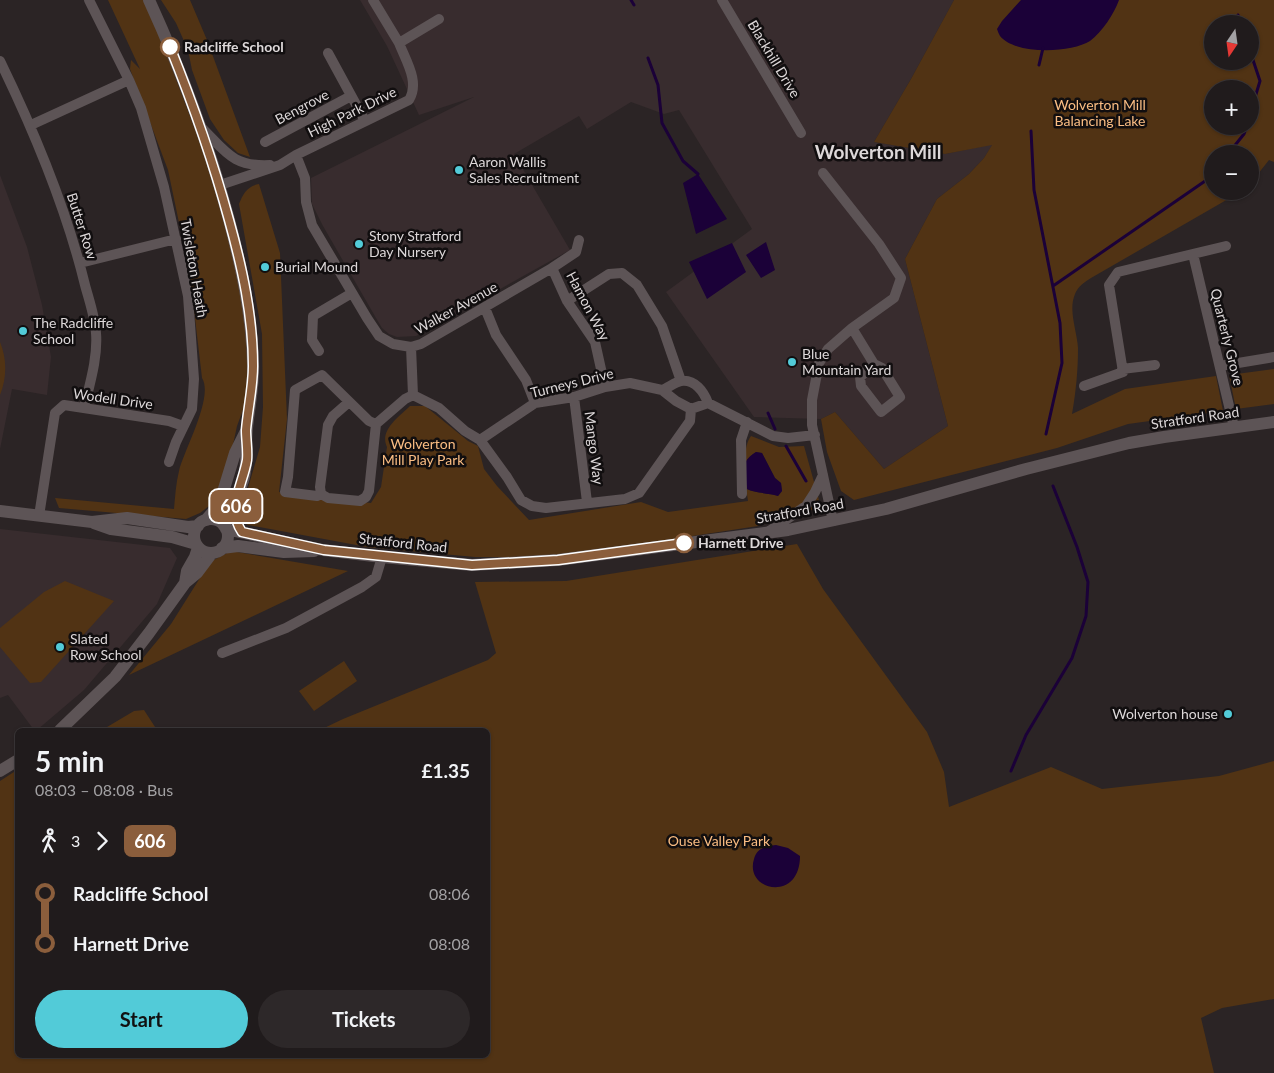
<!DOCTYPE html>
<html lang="en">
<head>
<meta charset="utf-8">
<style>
  :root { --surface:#201b1c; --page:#2d2829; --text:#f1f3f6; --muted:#a2a1a3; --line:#3d393b; --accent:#52cbd8 }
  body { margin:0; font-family:Lato,sans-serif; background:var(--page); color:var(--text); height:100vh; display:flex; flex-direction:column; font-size:19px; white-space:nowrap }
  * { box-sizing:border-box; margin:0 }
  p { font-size:16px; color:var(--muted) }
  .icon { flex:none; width:28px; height:28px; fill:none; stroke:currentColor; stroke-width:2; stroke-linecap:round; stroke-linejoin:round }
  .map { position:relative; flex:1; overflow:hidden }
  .drawer { position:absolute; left:15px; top:728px; width:475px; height:330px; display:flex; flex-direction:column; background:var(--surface); border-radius:8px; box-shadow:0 1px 4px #0004,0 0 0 1px var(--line) }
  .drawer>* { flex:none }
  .badge { padding:0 10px; border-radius:8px; font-size:18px; line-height:32px }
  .needle { width:32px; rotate:193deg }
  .controls { position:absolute; left:1204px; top:15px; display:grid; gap:10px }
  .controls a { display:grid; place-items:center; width:55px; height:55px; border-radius:50%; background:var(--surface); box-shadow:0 1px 4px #0004,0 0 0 1px var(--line); font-size:25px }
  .map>.badge { position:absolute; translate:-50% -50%; box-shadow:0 0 0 2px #fff }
  .legs { display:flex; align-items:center; gap:8px; height:55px; padding:0 20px; font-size:16px }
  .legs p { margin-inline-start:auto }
  .summary { display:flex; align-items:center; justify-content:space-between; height:85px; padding:0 20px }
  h1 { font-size:28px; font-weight:700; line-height:38px }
  .cta { display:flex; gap:10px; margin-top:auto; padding:10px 20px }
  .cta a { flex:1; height:58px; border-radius:30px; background:var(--accent); color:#111; font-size:20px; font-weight:700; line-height:58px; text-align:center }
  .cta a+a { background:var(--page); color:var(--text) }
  ul { padding:0 20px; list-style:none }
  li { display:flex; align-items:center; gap:18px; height:50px; font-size:19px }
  li i { display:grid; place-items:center; width:8px; height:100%; margin:0 6px; background:currentColor }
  li i::after { content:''; width:12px; height:12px; margin:-6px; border:4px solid; border-radius:50%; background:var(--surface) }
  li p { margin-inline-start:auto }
  li:first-child i { background:linear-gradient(#0000 50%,currentColor 0) }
  li:last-child i { background:linear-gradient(currentColor 50%,#0000 0) }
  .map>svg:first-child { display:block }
  .built { fill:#382c2e }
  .green { fill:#513314; fill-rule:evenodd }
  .water { fill:#1b0138 }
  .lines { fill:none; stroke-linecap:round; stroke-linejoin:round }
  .stream { stroke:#1b0138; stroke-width:3 }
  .minor { stroke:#5d5456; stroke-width:10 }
  .tertiary { stroke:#5d5456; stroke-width:12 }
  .line-1-casing { stroke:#fff; stroke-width:11 }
  .line-1 { stroke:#8b5e3c; stroke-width:8 }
  .stop-1-dot { fill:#fff; stroke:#8b5e3c; stroke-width:2.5 }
  .poi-dot { fill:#52cbd8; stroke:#110e0f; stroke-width:2 }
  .labels { text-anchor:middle; stroke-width:5; stroke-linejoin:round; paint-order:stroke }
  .stop-label { font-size:14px; font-weight:bold; fill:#ddd8d9; stroke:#110e0f; text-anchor:start }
  .street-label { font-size:14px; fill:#ddd8d9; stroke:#110e0f }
  .park-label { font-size:14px; fill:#fabd83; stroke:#110e0f }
  .poi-label { font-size:14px; fill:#ddd8d9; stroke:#110e0f; text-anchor:start }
  .district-label { font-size:19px; font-weight:bold; fill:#ddd8d9; stroke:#110e0f }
</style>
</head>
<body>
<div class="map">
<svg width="1274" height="1073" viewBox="0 0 1274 1073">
  <rect width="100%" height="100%" fill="#2b2425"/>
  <path class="built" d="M 360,0 L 954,0 L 911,79 L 874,142 L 945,154 L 993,144 L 984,158 L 969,174 L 937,199 L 905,259 L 948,426 L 884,469 L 835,412 L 821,419 L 754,417 L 666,292 L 752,229 L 679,110 L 664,114 L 631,102 L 587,129 L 579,116 L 514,154 L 570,250 L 416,336 L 397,337 L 389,334 L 382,328 L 376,318 L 323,226 L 312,204 L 311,178 L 474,97 L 419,115 L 387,46 Z
    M 0,175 L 27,247 L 42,305 L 51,357 L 47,395 L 12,389 L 0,449 Z
    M 0,529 L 170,548 L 177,558 L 157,604 L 84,690 L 37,730 L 34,730 L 8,695 L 0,698 Z"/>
  <path class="green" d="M 108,0 L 146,0 L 215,182 L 240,280 L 248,354 L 247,399 L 237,426 L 231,454 L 213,503 L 200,513 L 186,519 L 59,508 L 55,498 L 174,509 C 175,497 176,483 179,471 C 184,450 214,397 202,378 L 190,275 L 168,170 L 130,69 L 131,60 L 140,69 Z
    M 161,0 L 190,0 L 207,40 L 250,157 L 238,153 L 224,140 L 210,119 L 192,70 L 188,50 L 176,23 Z
    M 954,0 L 1274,0 L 1274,162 L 1269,160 L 1250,184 L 1250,154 L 1212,154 L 1212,191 L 1242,191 L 1091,278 C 1085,282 1078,286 1075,294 C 1068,310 1077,331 1078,348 C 1078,370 1076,391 1072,414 L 1125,389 L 1216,376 L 1223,411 L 1128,424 L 1057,448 L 854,500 L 841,491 L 827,452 L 821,419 L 835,412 L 884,469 L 948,426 L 905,259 L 937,199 L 969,174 L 984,158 L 992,145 L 945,154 L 874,142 L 911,79 ZM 1212,24 L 1250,24 L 1250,61 L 1212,61 ZM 1212,89 L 1250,89 L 1250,126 L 1212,126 Z
    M 259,184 L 280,253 L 287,419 L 279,492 L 317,496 L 321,494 L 328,498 L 371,503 L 381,487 L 387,447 C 379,430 399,417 410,406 L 425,406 L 468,441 L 478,446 L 484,469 L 497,486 L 529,520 L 641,502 L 668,512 L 748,501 L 742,459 C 747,452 745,444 751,436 L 779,447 L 804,446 L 819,500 L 819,508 L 758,526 L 555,557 L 475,557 L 367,547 L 248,525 L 240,520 L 240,515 L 260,447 L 263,407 L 262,334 L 239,204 C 243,194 247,186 259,184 ZM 756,452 L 762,453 L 775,478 L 781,483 L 782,491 L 778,496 C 769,493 754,493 747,489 C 745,471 739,463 756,452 Z
    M 0,342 C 7,359 7,377 0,395 Z
    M 1274,369 L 1274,404 L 1236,409 L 1229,375 Z
    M 797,544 L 823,589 L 927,732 L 944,772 L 949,807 L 1051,767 L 1102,789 L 1219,776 L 1274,761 L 1274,999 L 1222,1008 L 1201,1018 L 1214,1073 L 0,1073 L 0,781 L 17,770 L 18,1055 L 488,1055 L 488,730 L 320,730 L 343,719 L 488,660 L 496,653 L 475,582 L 566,581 Z
    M 231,551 L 348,571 L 129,675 L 171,624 L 210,562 Z
    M 65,581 L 114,601 L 41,682 L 30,683 L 0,647 L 0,628 L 44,592 Z
    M 344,661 L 357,681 L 314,711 L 299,691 Z
    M 144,710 L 157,730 L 102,730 L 134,711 Z"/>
  <path class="water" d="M 1021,0 L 1119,0 C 1114,14 1102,32 1090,41 C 1071,53 1015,55 1000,36 C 999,34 998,32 997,29 L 1002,21 Z
    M 698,174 L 727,219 L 696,234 L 683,183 Z
    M 766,242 L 775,270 L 761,278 L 746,255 Z
    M 732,243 L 746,272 L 707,299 L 689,262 Z
    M 756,452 L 762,453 L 775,478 L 781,483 L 782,491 L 778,496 C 769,493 754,493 747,489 C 744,471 738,464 756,452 Z
    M 776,845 L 788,848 L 800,856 C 800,903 744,891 754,859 C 757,848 766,846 776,845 Z"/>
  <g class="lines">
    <path class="stream" d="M 631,0 L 634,5
      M 1238,15 L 1241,24
      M 1250,51 L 1260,81 L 1250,114
      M 648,58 L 658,85 L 662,123 L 683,161 L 698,174
      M 1039,65 L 1043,48
      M 1031,131 L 1034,190 L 1060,323 L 1062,363 L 1046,434
      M 1228,154 L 1244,134 L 1247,126
      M 1053,286 L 1208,179 L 1212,173
      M 768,413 L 775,429
      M 786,446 L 806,481
      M 1011,771 L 1026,735 L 1072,658 L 1086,616 L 1088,582 L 1077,547 L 1053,486"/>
    <path class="minor" d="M 89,0 L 129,80 L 141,108 L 164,187 L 188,296 L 194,379 L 192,409 L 176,442 L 169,462
      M 373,0 L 399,43
      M 722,0 L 801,133
      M 328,53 L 365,121
      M 0,61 C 35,133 66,207 85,285 C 89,300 95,317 96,333 C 98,357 90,383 84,408
      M 31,125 L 129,80
      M 202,128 C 226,152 233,167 270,165
      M 265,142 L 351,96
      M 296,155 L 305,178 L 306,202 L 312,225 L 367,318 L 379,336 L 393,344 L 411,347 L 421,344 L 552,268 L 576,252 L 579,240
      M 823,173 L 879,244 L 901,278 L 894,298 L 852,328 L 828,349 L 819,363 L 812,400 L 812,425 L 833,521
      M 220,185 L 280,165 L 296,155 L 409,100 C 420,82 406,61 399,43 L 439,19
      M 1193,254 L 1234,427
      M 80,263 L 176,239
      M 552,268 L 567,301 L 595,342 L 605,387
      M 567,301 L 609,274 L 622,273 L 637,285 L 662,326 L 681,381
      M 485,308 L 496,335 L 526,380 L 535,403
      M 852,328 L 874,364 L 882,368 L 900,397 L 881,412 L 861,386 L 860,377 L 874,364
      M 411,347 L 413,395 L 439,408 L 465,431 L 480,440 L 507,477 L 521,500 L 532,506 L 546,508 L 625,499 L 639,493 L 690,421 L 691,409
      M 319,351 L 312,340 L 313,316 L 352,293
      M 1220,366 L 1274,357
      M 1122,369 L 1155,365
      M 1084,386 L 1123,372 L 1109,285 L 1118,272 L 1226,246
      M 662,390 C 668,388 675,382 681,381 C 695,379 704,392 708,403
      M 574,397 L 587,502
      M 349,402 L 333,416 L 328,425 L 320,487 L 321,494 L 328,498 L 360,501 L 366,497 L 369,491 L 376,424 L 405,399 L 413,395
      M 480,440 L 535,403 L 574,397 L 605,387 L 630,383 L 662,390 L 676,401 L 691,409 L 708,403 L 773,436 L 788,438 L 815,435
      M 321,494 L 317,496 L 285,492 L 288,477 L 295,390 L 322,375 L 369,421 L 376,424
      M 742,494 L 741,440 L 747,422
      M 39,516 L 55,413 L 64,405 L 169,421 L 183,426
      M 768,532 L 806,506 L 815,492 L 823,475
      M 222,653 L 286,628 L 362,587 L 376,577 L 382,557"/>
    <path class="tertiary" d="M 149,0 C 181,70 208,142 228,216 C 241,265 252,314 253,364 C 254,385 249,407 247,428 C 245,445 248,460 244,477 C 240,494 229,509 224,526
      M 0,511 L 92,522 L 127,518 L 188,527 L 198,526
      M194 536a17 17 0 1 1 34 0a17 17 0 1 1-34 0Z
      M 206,520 L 219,505 L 235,453 L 245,433
      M 94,523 L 111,529 L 172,537 L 196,544
      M 226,529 L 323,550 L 382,557 L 472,565 L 558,560 L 788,530 L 886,509 L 1026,469 L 1129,443 L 1164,437 L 1274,422
      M 222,548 L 238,546 L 284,552 L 314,551
      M 185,583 L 187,571 L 195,557 L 198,548
      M 60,730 L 115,677 L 149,633 L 185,583 L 197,573 L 212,553
      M 0,771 L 18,760"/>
  </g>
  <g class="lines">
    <defs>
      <path id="line-1" d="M 170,47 C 193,104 213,161 229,220 C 242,267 253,316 253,366 C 253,387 248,408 246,430 C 246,440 248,450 247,460 C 243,484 226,509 242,532 L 324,550 L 472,565 L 558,560 L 684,543"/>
    </defs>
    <use href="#line-1" class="line-1-casing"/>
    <use href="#line-1" class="line-1"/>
  </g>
  <g class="stop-1-dot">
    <circle cx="170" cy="47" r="9"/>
    <circle cx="684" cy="543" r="9"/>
  </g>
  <g class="poi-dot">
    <circle cx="459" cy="170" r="5"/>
    <circle cx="359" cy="244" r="5"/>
    <circle cx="265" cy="267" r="5"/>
    <circle cx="23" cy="331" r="5"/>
    <circle cx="792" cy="362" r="5"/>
    <circle cx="60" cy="647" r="5"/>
    <circle cx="1228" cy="714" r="5"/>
  </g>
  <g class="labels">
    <g class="stop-label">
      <text x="184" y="52">Radcliffe School</text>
      <text x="698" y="548">Harnett Drive</text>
    </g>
    <g class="street-label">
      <text transform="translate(774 59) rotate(59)" y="5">Blackhill Drive</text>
      <text transform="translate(302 107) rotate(-28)" y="5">Bengrove</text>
      <text transform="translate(352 112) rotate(-26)" y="5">High Park Drive</text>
      <text transform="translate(82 226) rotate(72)" y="5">Butter Row</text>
      <text transform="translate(194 268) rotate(80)" y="5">Twisleton Heath</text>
      <text transform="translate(588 306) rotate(62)" y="5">Hamon Way</text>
      <text transform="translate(456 308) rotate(-29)" y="5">Walker Avenue</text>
      <text transform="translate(1227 337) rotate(76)" y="5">Quarterly Grove</text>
      <text transform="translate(572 383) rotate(-14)" y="5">Turneys Drive</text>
      <text transform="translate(113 399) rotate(8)" y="5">Wodell Drive</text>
      <text transform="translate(1195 418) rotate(-8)" y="5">Stratford Road</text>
      <text transform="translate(594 448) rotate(83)" y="5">Mango Way</text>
      <text transform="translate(800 511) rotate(-10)" y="5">Stratford Road</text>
      <text transform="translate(403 543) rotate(6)" y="5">Stratford Road</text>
    </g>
    <g class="park-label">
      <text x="1100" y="110">Wolverton Mill<tspan x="1100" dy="16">Balancing Lake</tspan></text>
      <text x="423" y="449">Wolverton<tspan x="423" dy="16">Mill Play Park</tspan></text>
      <text x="719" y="846">Ouse Valley Park</text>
    </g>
    <g class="poi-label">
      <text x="469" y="167">Aaron Wallis<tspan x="469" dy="16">Sales Recruitment</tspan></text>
      <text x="369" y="241">Stony Stratford<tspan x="369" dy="16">Day Nursery</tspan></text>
      <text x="275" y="272">Burial Mound</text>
      <text x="33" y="328">The Radcliffe<tspan x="33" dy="16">School</tspan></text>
      <text x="802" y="359">Blue<tspan x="802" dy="16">Mountain Yard</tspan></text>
      <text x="70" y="644">Slated<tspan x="70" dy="16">Row School</tspan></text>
      <text x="1218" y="719" text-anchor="end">Wolverton house</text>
    </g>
    <g class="district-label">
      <text x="878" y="159">Wolverton Mill</text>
    </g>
  </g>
</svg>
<div class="controls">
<a><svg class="needle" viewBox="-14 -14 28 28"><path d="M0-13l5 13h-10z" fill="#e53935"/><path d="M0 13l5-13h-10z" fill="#a2a1a3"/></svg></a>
<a>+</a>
<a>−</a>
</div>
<b class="badge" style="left:236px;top:506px;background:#8b5e3c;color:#fff">606</b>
<section class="drawer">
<div class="summary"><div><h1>5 min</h1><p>08:03 – 08:08 · Bus</p></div><b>£1.35</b></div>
<div class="legs"><svg class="icon" aria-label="walk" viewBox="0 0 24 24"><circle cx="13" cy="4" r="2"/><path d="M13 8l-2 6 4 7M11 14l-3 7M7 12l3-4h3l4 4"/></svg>3<svg class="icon" aria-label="forward" viewBox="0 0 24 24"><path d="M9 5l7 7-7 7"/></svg><b class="badge" style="background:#8b5e3c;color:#fff">606</b></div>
<ul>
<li><i style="color:#8b5e3c"></i><b>Radcliffe School</b><p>08:06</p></li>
<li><i style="color:#8b5e3c"></i><b>Harnett Drive</b><p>08:08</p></li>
</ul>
<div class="cta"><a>Start</a><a>Tickets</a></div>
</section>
</div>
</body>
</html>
